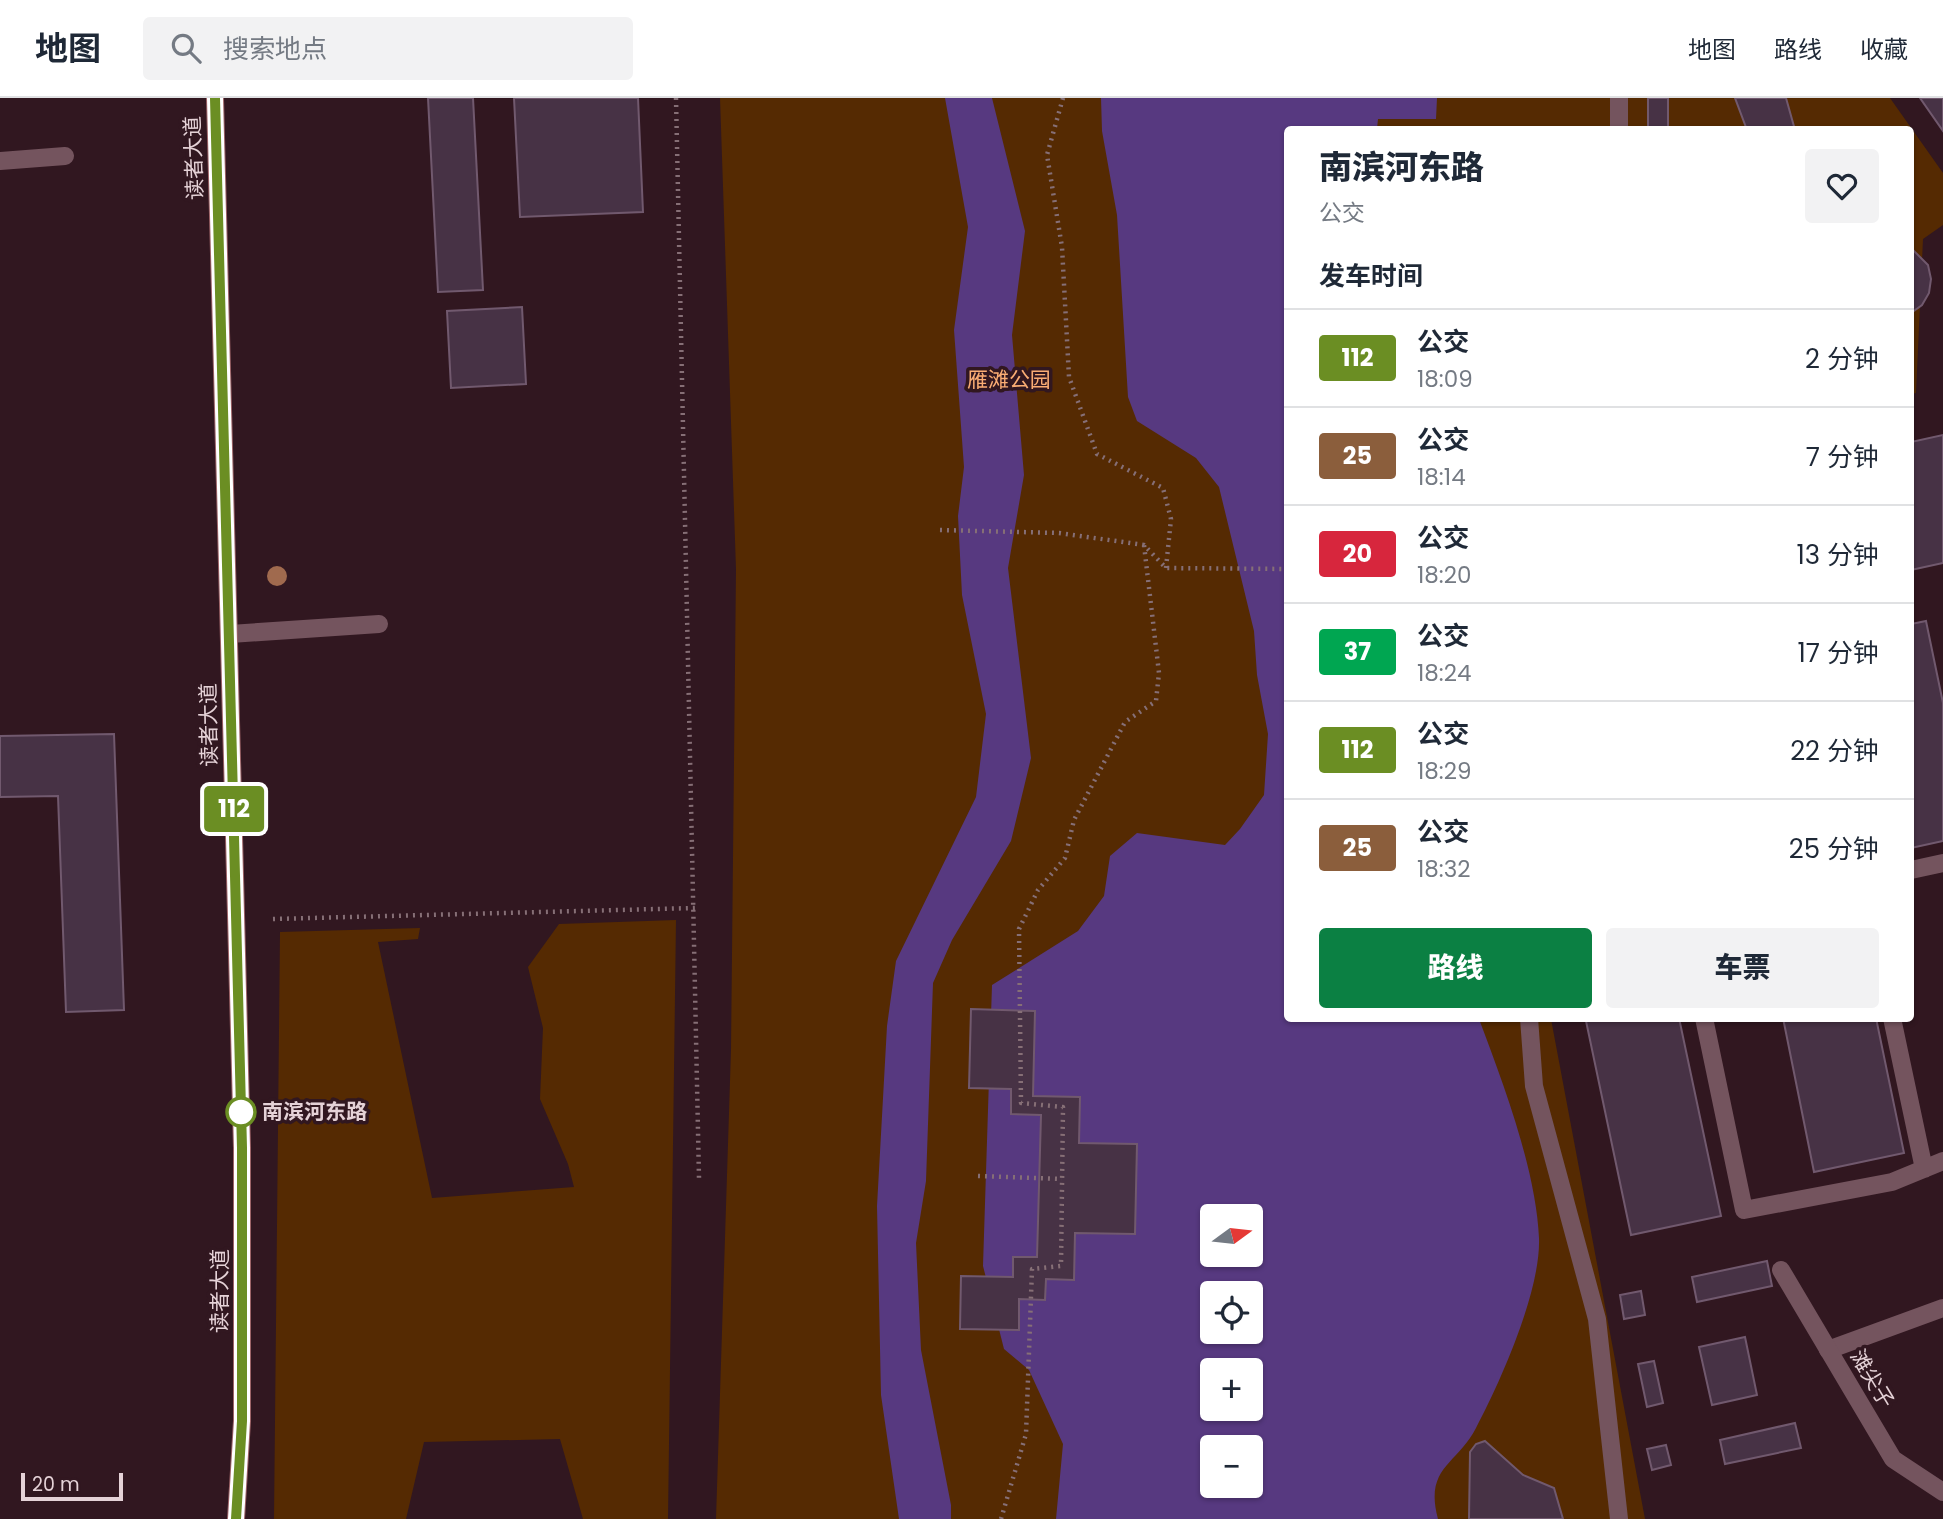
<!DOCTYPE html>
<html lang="zh">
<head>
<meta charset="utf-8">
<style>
  :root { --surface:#fff; --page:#f2f2f3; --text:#1f2937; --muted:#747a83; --line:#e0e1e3; --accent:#0b8043 }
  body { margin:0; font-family:Poppins,"Noto Sans SC",sans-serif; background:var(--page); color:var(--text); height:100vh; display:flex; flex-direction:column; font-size:26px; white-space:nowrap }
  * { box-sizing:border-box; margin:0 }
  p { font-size:23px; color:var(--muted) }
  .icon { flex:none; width:38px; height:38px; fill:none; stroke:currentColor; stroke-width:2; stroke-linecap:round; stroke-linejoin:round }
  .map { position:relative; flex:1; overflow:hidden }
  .panel { position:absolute; left:1284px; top:28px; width:630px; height:896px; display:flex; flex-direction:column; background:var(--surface); border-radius:7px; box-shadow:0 2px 5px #0004 }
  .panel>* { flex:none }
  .badge { padding:0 14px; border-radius:5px; font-size:24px; line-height:46px }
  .needle { width:46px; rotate:75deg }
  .fabs { position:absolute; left:1200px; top:1106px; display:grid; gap:14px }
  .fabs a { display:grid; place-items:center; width:63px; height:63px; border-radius:7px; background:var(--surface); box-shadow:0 2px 5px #0004; font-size:35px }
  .scale { position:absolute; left:21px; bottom:18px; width:102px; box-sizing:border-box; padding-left:7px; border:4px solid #e5d2d7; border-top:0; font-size:19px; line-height:24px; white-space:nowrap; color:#e5d2d7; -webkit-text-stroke:5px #311720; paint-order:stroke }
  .map>.badge { position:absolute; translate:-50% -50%; box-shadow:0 0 0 4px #fff }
  h2 { padding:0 35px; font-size:26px; line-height:63px }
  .round { display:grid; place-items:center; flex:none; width:74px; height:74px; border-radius:7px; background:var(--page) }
  .summary { display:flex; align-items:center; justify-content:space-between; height:119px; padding:0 35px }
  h1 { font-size:33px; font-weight:800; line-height:52px }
  .cta { display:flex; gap:14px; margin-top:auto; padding:14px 35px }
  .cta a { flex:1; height:80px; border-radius:7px; background:var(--accent); color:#fff; font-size:28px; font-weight:800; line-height:80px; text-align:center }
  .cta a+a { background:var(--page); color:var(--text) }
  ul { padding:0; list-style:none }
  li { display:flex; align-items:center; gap:21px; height:98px; padding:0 35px; border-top:2px solid var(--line) }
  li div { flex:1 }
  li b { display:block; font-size:26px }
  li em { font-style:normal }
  li .badge { min-width:77px; font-weight:700; text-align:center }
  header { display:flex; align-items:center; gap:42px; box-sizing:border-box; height:98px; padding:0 35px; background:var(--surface); border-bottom:2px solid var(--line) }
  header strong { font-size:33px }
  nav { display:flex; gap:38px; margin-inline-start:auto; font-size:24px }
  .search { width:490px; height:63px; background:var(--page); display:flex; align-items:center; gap:18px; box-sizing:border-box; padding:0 24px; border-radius:7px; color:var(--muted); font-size:26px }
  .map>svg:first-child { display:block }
  .green { fill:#552a02; fill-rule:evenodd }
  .water { fill:#573980; fill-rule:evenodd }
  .building { fill:#473245; stroke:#71596e; stroke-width:2 }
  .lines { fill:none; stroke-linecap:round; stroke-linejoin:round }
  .path { stroke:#866f76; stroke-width:4.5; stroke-dasharray:2 5; stroke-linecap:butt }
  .service { stroke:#74545e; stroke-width:18 }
  .minor { stroke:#74545e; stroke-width:18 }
  .secondary { stroke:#9d6468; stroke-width:18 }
  .tree { fill:#a06a4e }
  .line-casing { stroke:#fff; stroke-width:16 }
  .line { stroke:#6b8e23; stroke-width:10 }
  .stop-dot { fill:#fff; stroke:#6b8e23; stroke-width:3.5 }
  .labels { text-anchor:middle; stroke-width:7; stroke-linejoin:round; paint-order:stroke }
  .street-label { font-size:21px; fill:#e5d2d7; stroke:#311720 }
  .park-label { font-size:21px; fill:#faad74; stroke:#311720 }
  .stop-label { font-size:21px; font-weight:bold; fill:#e5d2d7; stroke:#311720; text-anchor:start }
</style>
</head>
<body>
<header>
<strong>地图</strong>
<div class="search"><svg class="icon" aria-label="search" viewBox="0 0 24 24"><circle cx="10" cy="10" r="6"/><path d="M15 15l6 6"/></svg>搜索地点</div>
<nav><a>地图</a><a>路线</a><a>收藏</a></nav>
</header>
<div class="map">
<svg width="1943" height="1421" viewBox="0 0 1943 1421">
  <rect width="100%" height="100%" fill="#311720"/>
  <path class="green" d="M 720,0 L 1890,0 L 1943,75 L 1943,127 L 1923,141 L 1916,295 L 1911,296 L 1911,32 L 1288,32 L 1288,920 L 1551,921 L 1645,1421 L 716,1421 L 731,952 L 736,471 ZM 1213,1118 L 1251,1118 L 1251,1157 L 1213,1157 ZM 1213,1195 L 1251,1195 L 1251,1234 L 1213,1234 ZM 1213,1272 L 1251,1272 L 1251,1311 L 1213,1311 ZM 1213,1349 L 1251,1349 L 1251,1388 L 1213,1388 Z
    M 676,822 L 668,1421 L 583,1421 L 560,1341 L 424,1344 L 406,1421 L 274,1421 L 280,834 L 420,830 L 418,841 L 378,844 L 432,1100 L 574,1089 L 568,1066 L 540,1001 L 543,930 L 528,869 L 559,826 Z"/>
  <path class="water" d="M 945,0 L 992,0 L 1025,133 L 1012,237 L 1024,377 L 1008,470 L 1031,660 L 1011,743 L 952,842 L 933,885 L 926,1083 L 916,1145 L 921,1252 L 951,1407 L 951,1421 L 899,1421 L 881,1297 L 877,1108 L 887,928 L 896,863 L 976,699 L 986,616 L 962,497 L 958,418 L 964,369 L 954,232 L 968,129 Z
    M 1101,0 L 1437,0 L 1436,21 L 1378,21 L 1377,31 L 1288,32 L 1288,920 L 1479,921 C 1503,985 1536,1071 1539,1140 C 1541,1192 1501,1283 1476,1330 C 1457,1367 1424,1369 1438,1421 L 1056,1421 L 1063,1346 L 1029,1272 L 1004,1251 L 983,1168 L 992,887 L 1078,833 L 1104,798 L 1110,758 L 1137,735 L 1225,747 L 1240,731 L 1264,697 L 1268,636 L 1257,577 L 1254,533 L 1219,389 L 1196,360 L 1137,323 L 1128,299 L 1117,117 L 1102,33 ZM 1213,1118 L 1251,1118 L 1251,1157 L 1213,1157 ZM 1213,1195 L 1251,1195 L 1251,1234 L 1213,1234 ZM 1213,1272 L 1251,1272 L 1251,1311 L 1213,1311 ZM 1213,1349 L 1251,1349 L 1251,1388 L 1213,1388 Z"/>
  <path class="building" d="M 428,0 L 473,0 L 483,192 L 438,194 Z
    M 514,0 L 638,0 L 643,114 L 520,119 Z
    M 1648,0 L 1668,0 L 1668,32 L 1648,32 Z
    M 1735,0 L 1786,0 L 1795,32 L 1747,32 Z
    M 1920,0 L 1943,0 L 1943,33 Z
    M 1911,150 L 1928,167 L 1931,181 L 1929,195 L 1922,207 L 1911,215 Z
    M 522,209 L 526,286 L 451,290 L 447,213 Z
    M 1943,337 L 1943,465 L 1911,472 L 1911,344 Z
    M 1926,523 L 1943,605 L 1943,743 L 1911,750 L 1911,526 Z
    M 114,636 L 124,912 L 66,914 L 58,698 L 0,699 L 0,638 Z
    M 971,911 L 1035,913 L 1033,998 L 1080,999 L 1079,1045 L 1137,1046 L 1135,1136 L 1075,1135 L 1074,1182 L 1046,1181 L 1045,1202 L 1019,1201 L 1019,1232 L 960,1231 L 961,1178 L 1013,1179 L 1013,1159 L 1037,1159 L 1041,1017 L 1011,1016 L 1011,991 L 969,990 Z
    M 1597,920 L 1679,920 L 1721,1118 L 1631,1137 L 1586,923 Z
    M 1783,920 L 1876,920 L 1904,1055 L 1814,1074 Z
    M 1767,1163 L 1772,1188 L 1697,1204 L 1692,1179 Z
    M 1641,1193 L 1645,1217 L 1624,1221 L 1620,1197 Z
    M 1745,1239 L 1757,1297 L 1712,1307 L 1699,1249 Z
    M 1654,1263 L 1663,1305 L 1647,1309 L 1638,1266 Z
    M 1795,1325 L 1801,1350 L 1725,1366 L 1720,1342 Z
    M 1485,1343 L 1523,1377 L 1554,1390 L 1563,1421 L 1469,1421 L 1470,1354 L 1476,1346 Z
    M 1666,1347 L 1671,1367 L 1652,1372 L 1647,1351 Z"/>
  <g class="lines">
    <path class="path" d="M 676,0 L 699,1080
      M 1063,0 L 1047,57 L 1062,149 L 1069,279 L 1097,356 L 1163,390 L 1171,421 L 1166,470
      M 940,432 L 1059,435 L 1144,447 L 1166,470 L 1288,471
      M 273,821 L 695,810
      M 978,1078 L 1062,1081
      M 1001,1421 L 1026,1336 L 1032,1171 L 1061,1168 L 1063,1009 L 1021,1005 L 1019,831 L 1038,792 L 1065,760 L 1074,722 L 1125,624 L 1156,603 L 1159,575 L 1144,447"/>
    <path class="service" d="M 1619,32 L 1619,0
      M 230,536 L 379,526
      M 1911,772 L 1943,765
      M 1529,920 L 1534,988 L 1597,1221 L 1619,1421
      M 1704,920 L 1744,1112 L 1892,1084 L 1943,1063
      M 1892,920 L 1924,1071
      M 1828,1252 L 1943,1210"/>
    <path class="minor" d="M 0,63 L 65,58
      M 1781,1172 L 1893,1361 L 1943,1394"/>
    <path class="secondary" d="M 215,0 L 242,1050 L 242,1323 L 236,1421"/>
  </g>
  <circle class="tree" cx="277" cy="478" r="10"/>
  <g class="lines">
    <defs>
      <path id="line" d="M 215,0 L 242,1050 L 242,1323 L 236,1421"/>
    </defs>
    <use href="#line" class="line-casing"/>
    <use href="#line" class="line"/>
  </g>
  <circle class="stop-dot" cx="241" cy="1014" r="14"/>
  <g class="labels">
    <g class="street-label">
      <text transform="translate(194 60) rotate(-92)" y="7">读者大道</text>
      <text transform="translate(209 627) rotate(-91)" y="7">读者大道</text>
      <text transform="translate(220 1193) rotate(-90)" y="7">读者大道</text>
      <text transform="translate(1872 1281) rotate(59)" y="7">滩尖子</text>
    </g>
    <g class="park-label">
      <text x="1009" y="289">雁滩公园</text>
    </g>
    <g class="stop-label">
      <text x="262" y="1021">南滨河东路</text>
    </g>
  </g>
</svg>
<div class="fabs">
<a><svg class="needle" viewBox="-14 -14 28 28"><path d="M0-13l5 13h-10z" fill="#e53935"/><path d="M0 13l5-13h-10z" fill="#747a83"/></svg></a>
<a><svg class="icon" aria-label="locate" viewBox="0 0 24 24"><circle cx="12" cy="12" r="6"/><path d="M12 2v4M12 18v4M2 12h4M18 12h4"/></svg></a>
<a>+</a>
<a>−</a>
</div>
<div class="scale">20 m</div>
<b class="badge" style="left:234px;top:711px;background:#6b8e23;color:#fff">112</b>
<section class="panel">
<div class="summary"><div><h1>南滨河东路</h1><p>公交</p></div><a class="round"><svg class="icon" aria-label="heart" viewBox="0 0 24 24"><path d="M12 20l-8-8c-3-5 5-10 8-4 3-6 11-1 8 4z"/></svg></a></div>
<h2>发车时间</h2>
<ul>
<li><span class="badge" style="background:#6b8e23;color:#fff">112</span><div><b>公交</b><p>18:09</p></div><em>2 分钟</em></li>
<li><span class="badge" style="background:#8b5e3c;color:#fff">25</span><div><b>公交</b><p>18:14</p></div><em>7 分钟</em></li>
<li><span class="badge" style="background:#d7263d;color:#fff">20</span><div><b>公交</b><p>18:20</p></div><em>13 分钟</em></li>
<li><span class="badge" style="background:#00a651;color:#fff">37</span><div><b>公交</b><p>18:24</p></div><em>17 分钟</em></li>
<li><span class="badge" style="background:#6b8e23;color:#fff">112</span><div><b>公交</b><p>18:29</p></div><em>22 分钟</em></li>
<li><span class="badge" style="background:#8b5e3c;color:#fff">25</span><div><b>公交</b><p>18:32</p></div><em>25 分钟</em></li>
</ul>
<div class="cta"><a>路线</a><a>车票</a></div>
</section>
</div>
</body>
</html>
